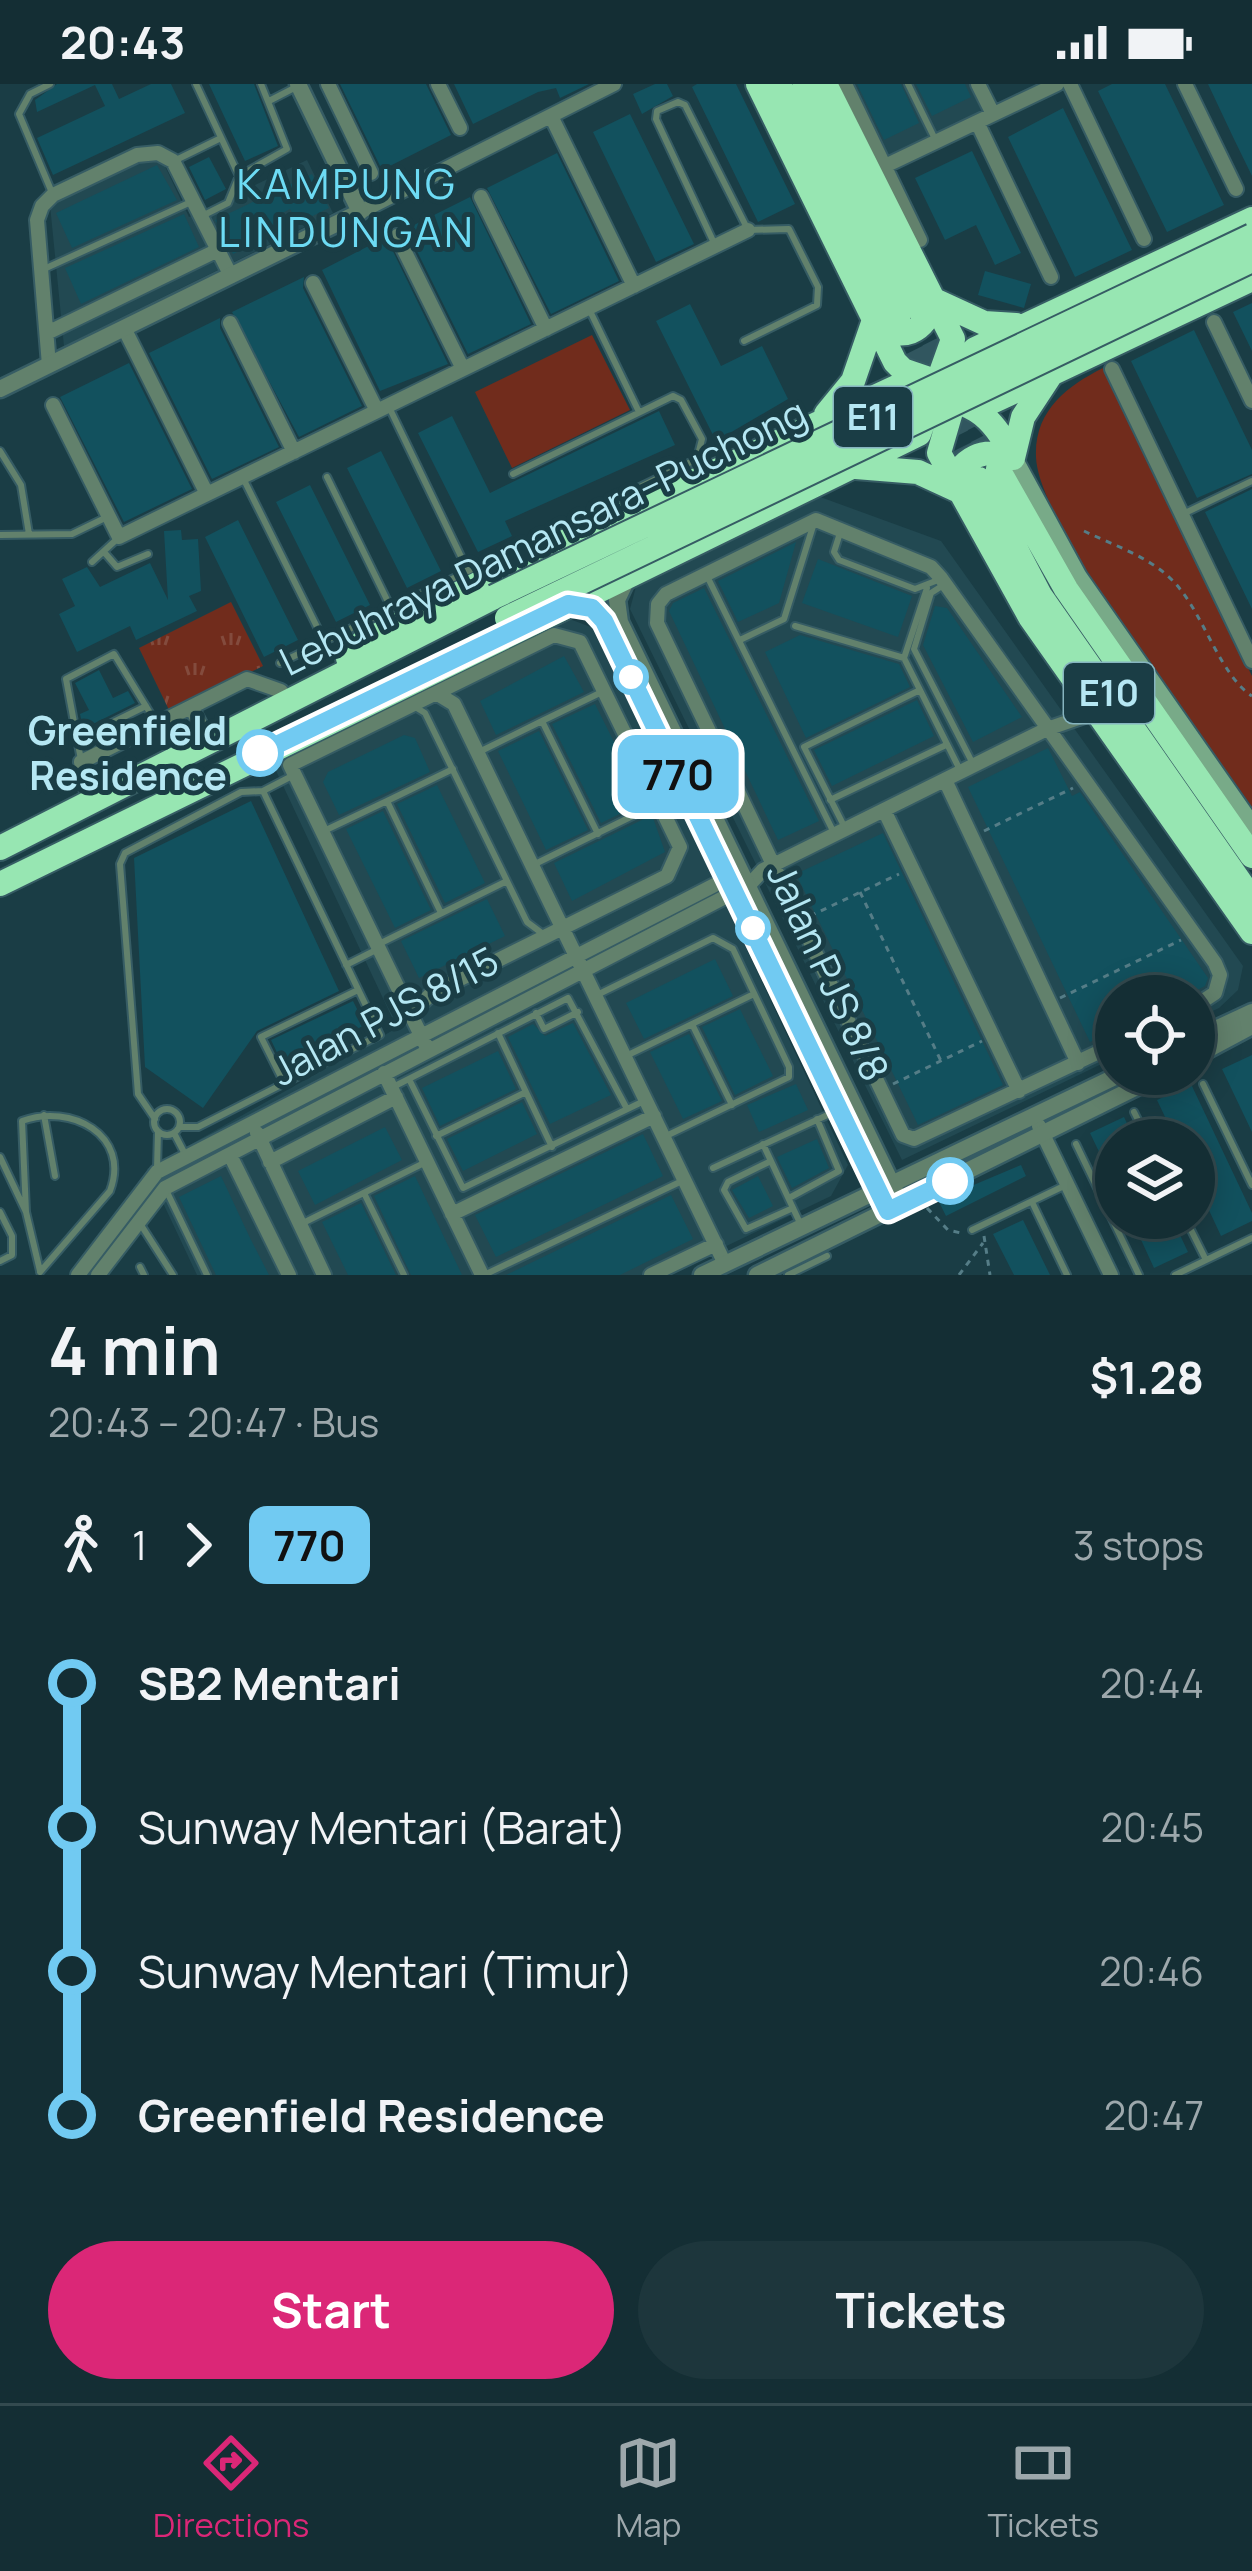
<!DOCTYPE html>
<html lang="en">
<head>
<meta charset="utf-8">
<style>
  :root { --surface:#142e34; --page:#1d363c; --text:#f1f3f6; --muted:#9da8ac; --line:#334a4f; --accent:#db2777 }
  body { margin:0; font-family:Manrope,sans-serif; background:var(--page); color:var(--text); height:100vh; display:flex; flex-direction:column; font-size:45px; white-space:nowrap }
  * { box-sizing:border-box; margin:0 }
  p { font-size:39px; color:var(--muted) }
  .icon { flex:none; width:66px; height:66px; fill:none; stroke:currentColor; stroke-width:2; stroke-linecap:round; stroke-linejoin:round }
  .map { position:relative; height:1191px; overflow:hidden }
  .drawer { display:flex; flex-direction:column; background:var(--surface); flex:1 }
  .drawer>* { flex:none }
  .badge { padding:0 24px; border-radius:18px; font-size:42px; line-height:78px }
  .buttons { position:absolute; left:1095px; top:891px; display:grid; gap:24px }
  .buttons a { display:grid; place-items:center; width:120px; height:120px; border-radius:50%; background:var(--surface); box-shadow:0 6px 30px #0003,0 0 0 3px var(--line); font-size:60px }
  .map>.badge { position:absolute; translate:-50% -50%; box-shadow:0 0 0 6px #fff }
  .legs { display:flex; align-items:center; gap:18px; height:132px; padding:0 48px; font-size:39px }
  .legs p { margin-inline-start:auto }
  .headline { display:flex; align-items:center; justify-content:space-between; height:204px; padding:0 48px }
  h1 { font-size:66px; font-weight:700; line-height:90px }
  .action { display:flex; gap:24px; margin-top:auto; padding:24px 48px }
  .action a { flex:1; height:138px; border-radius:72px; background:var(--accent); color:#fff; font-size:48px; font-weight:700; line-height:138px; text-align:center }
  .action a+a { background:var(--page); color:var(--text) }
  ul { padding:0 48px; list-style:none }
  li { display:flex; align-items:center; gap:42px; height:144px; font-size:45px }
  li i { display:grid; place-items:center; width:18px; height:100%; margin:0 15px; background:currentColor }
  li i::after { content:''; width:30px; height:30px; margin:-15px; border:9px solid; border-radius:50%; background:var(--surface) }
  li p { margin-inline-start:auto }
  li:first-child i { background:linear-gradient(#0000 50%,currentColor 0) }
  li:last-child i { background:linear-gradient(currentColor 50%,#0000 0) }
  .status { display:flex; justify-content:space-between; align-items:center; height:84px; padding:0 60px; background:var(--surface); direction:ltr }
  .status svg { height:33px; fill:currentColor }
  .menu { display:flex; justify-content:space-around; align-items:center; height:168px; border-top:3px solid var(--line); background:var(--surface); font-size:33px; color:var(--muted) }
  .menu a { display:grid; justify-items:center; gap:6px }
  .menu .current { color:var(--accent) }
  .map>svg:first-child { display:block }
  .built { fill:#224952 }
  .grass { fill:url(#grass-tufts) }
  .park { fill:#712c1c }
  .building { fill:#12515e }
  .lines { fill:none; stroke-linecap:round; stroke-linejoin:round }
  .motorway-tunnel { stroke:#31565f; stroke-width:24; stroke-dasharray:24 12; stroke-linecap:butt }
  .service-casing { stroke:#365c64; stroke-width:10 }
  .minor-casing { stroke:#365c64; stroke-width:18 }
  .tertiary-casing { stroke:#365c64; stroke-width:21 }
  .secondary-casing { stroke:#365c64; stroke-width:22 }
  .motorway-casing { stroke:#365c64; stroke-width:28 }
  .path { stroke:#557d87; stroke-width:3; stroke-dasharray:6 6; stroke-linecap:butt }
  .service { stroke:#62816c; stroke-width:6 }
  .minor { stroke:#62816c; stroke-width:14 }
  .tertiary { stroke:#62816c; stroke-width:16 }
  .secondary { stroke:#78aa88; stroke-width:18 }
  .motorway { stroke:#97e6b2; stroke-width:24 }
  .motorway-bridge-casing { stroke:#365c64; stroke-width:28; stroke-linecap:butt }
  .motorway-bridge { stroke:#97e6b2; stroke-width:24 }
  .line-1-casing { stroke:#fff; stroke-width:27 }
  .line-1 { stroke:#71caf2; stroke-width:18 }
  .stop-1-dot { fill:#fff; stroke:#71caf2; stroke-width:6 }
  .labels { text-anchor:middle; stroke-width:10; stroke-linejoin:round; paint-order:stroke }
  .shield { fill:#1a3d45; stroke:#86b4bf; stroke-width:3 }
  .shield-label { font-size:36px; font-weight:bold; fill:#b5e7f3 }
  .street-label { font-size:39px; fill:#b5e7f3; stroke:#1a3d45 }
  .stop-label { font-size:39px; font-weight:bold; fill:#b5e7f3; stroke:#1a3d45; text-anchor:end }
  .neighbourhood-label { font-size:42px; letter-spacing:3px; fill:#6ddbf4; stroke:#1a3d45 }
</style>
</head>
<body>
<div class="status"><b>20:43</b><svg viewBox="0 0 49 12"><path d="M0 12V9h3v3zM5 12V6h3v6zM10 12V3h3v9zM15 12V0h3v12zM26 1h20v11H26zM47 4h2v5h-2z"/></svg></div>
<div class="map">
<svg width="1252" height="1191" viewBox="0 0 1252 1191">
  <defs>
    <pattern id="grass-tufts" width="24" height="20" patternUnits="userSpaceOnUse" patternTransform="scale(3)"><rect width="24" height="20" fill="#712c1c"/><path d="M3 7l-1-3M5 7V3M7 7l1-3M15 17l-1-3M17 17v-4M19 17l1-3" fill="none" stroke="#834b3d"/></pattern>
  </defs>
  <rect width="100%" height="100%" fill="#1a3d45"/>
  <path class="built" d="M 850,0 L 973,0 L 987,29 L 887,77 Z
    M 151,74 L 162,76 L 189,133 L 307,76 L 333,129 L 64,262 L 50,121 Z
    M 812,410 L 941,457 L 1243,882 L 1238,906 L 1219,924 L 1194,936 L 1194,912 L 1116,912 L 1116,973 L 902,1076 L 630,525 L 638,495 Z
    M 559,531 L 596,545 L 848,1081 L 831,1112 L 666,1191 L 197,1191 L 147,1085 L 397,944 L 270,674 Z"/>
  <path class="grass" d="M 231,518 L 263,582 L 170,628 L 139,564 Z"/>
  <path class="park" d="M 592,251 L 630,326 L 512,384 L 475,308 Z
    M 1103,284 L 1252,592 L 1252,723 C 1206,656 1038,443 1036,373 C 1034,327 1067,302 1103,284 Z"/>
  <path class="building" d="M 57,0 L 112,0 L 119,15 L 151,0 L 171,0 L 185,29 L 53,91 L 37,54 L 105,22 L 95,1 L 37,28 L 35,16 Z
    M 209,0 L 254,0 L 278,62 L 245,77 Z
    M 340,0 L 426,0 L 451,51 L 382,86 Z
    M 454,0 L 589,0 L 560,14 L 556,4 L 538,8 L 473,40 Z
    M 655,0 L 667,0 L 673,12 L 642,30 L 633,10 Z
    M 697,0 L 736,0 L 795,120 L 758,138 L 692,3 Z
    M 857,0 L 901,0 L 919,39 L 884,56 Z
    M 916,0 L 965,0 L 971,13 L 932,32 Z
    M 1112,0 L 1165,0 L 1224,121 L 1167,148 L 1098,7 Z
    M 1208,0 L 1252,0 L 1252,92 L 1233,53 Z
    M 1063,24 L 1132,166 L 1075,193 L 1008,53 Z
    M 630,30 L 694,160 L 656,178 L 593,48 Z
    M 972,67 L 1021,169 L 995,181 L 976,141 L 945,156 L 915,94 Z
    M 557,69 L 619,197 L 551,230 L 487,104 Z
    M 209,73 L 226,105 L 205,116 L 189,83 Z
    M 157,81 L 177,116 L 72,164 L 56,129 Z
    M 312,90 L 329,124 L 298,139 L 290,125 L 275,133 L 282,146 L 233,170 L 215,136 Z
    M 470,113 L 531,240 L 468,270 L 406,145 Z
    M 184,130 L 199,163 L 81,220 L 65,184 Z
    M 386,153 L 448,280 L 380,307 L 322,186 Z
    M 985,187 L 1031,200 L 1024,224 L 978,211 Z
    M 304,193 L 303,204 L 362,322 L 299,353 L 232,228 Z
    M 1252,219 L 1252,267 L 1233,228 Z
    M 690,220 L 721,282 L 762,262 L 788,315 L 716,357 L 656,237 Z
    M 220,234 L 220,244 L 279,363 L 212,395 L 149,269 Z
    M 1194,246 L 1252,366 L 1252,390 L 1197,414 L 1131,277 Z
    M 129,279 L 192,405 L 124,438 L 60,313 Z
    M 659,327 L 675,361 L 505,437 L 512,452 L 478,468 L 418,349 L 452,332 L 490,409 Z
    M 381,367 L 441,487 L 407,504 L 347,384 Z
    M 310,401 L 370,521 L 336,538 L 276,418 Z
    M 1252,405 L 1252,525 L 1205,428 Z
    M 238,436 L 298,556 L 264,573 L 205,453 Z
    M 181,446 L 182,456 L 198,455 L 201,507 L 189,512 L 197,527 L 136,556 L 130,542 L 77,568 L 59,530 L 75,522 L 62,495 L 87,483 L 100,503 L 150,479 L 168,516 L 164,447 Z
    M 796,458 L 779,519 L 738,538 L 718,497 Z
    M 818,475 L 912,512 L 898,553 L 802,519 Z
    M 704,504 L 819,737 L 778,756 L 669,527 L 673,519 Z
    M 935,522 L 947,524 L 1022,633 L 973,658 L 923,561 Z
    M 800,551 L 899,580 L 910,603 L 806,654 L 765,568 Z
    M 564,572 L 584,608 L 496,651 L 480,617 Z
    M 99,586 L 113,614 L 128,607 L 135,619 L 83,645 L 80,630 L 89,626 L 75,599 Z
    M 917,616 L 934,652 L 832,702 L 814,666 Z
    M 595,620 L 644,718 L 601,739 L 552,640 Z
    M 539,647 L 588,746 L 546,766 L 498,667 Z
    M 404,651 L 415,654 L 430,688 L 339,731 L 323,698 L 328,688 Z
    M 1048,664 L 1072,712 L 1080,708 L 1208,894 L 1205,902 L 1185,912 L 1116,912 L 1116,945 L 1090,958 L 968,703 Z
    M 437,701 L 485,799 L 445,819 L 397,720 Z
    M 251,717 L 339,907 L 257,947 L 203,1024 L 145,983 L 134,774 Z
    M 383,727 L 431,826 L 395,844 L 346,745 Z
    M 652,731 L 665,768 L 572,817 L 554,779 Z
    M 883,749 L 1003,1001 L 918,1041 L 796,790 Z
    M 487,815 L 505,852 L 419,894 L 401,857 Z
    M 715,875 L 733,912 L 644,955 L 626,919 Z
    M 353,917 L 365,941 L 283,981 L 271,956 Z
    M 740,925 L 773,992 L 735,1011 L 702,943 Z
    M 573,939 L 611,1011 L 550,1040 L 508,953 L 533,940 L 545,952 Z
    M 689,950 L 722,1017 L 683,1035 L 650,968 Z
    M 498,967 L 516,1005 L 440,1042 L 422,1004 Z
    M 1252,971 L 1252,1048 L 1222,985 Z
    M 796,1000 L 808,1026 L 759,1048 L 747,1021 Z
    M 1191,1000 L 1252,1129 L 1252,1137 L 1221,1152 L 1194,1094 L 1194,1056 L 1176,1056 L 1157,1016 Z
    M 522,1018 L 537,1050 L 463,1087 L 447,1055 Z
    M 1124,1033 L 1135,1056 L 1116,1056 L 1116,1103 L 1090,1049 Z
    M 385,1043 L 402,1076 L 315,1121 L 298,1087 Z
    M 643,1050 L 663,1092 L 496,1173 L 475,1131 Z
    M 817,1055 L 829,1084 L 792,1104 L 777,1073 Z
    M 1021,1081 L 1026,1092 L 946,1132 L 938,1116 Z
    M 221,1092 L 250,1154 L 269,1191 L 216,1191 L 179,1113 Z
    M 415,1092 L 462,1191 L 411,1191 L 374,1112 Z
    M 758,1092 L 773,1122 L 749,1134 L 732,1106 Z
    M 671,1111 L 693,1155 L 620,1191 L 506,1191 Z
    M 361,1119 L 396,1191 L 348,1191 L 322,1138 Z
    M 1131,1134 L 1172,1134 L 1188,1168 L 1154,1184 Z
    M 1023,1136 L 1050,1191 L 1014,1191 L 993,1150 Z"/>
  <g class="lines">
    <path class="motorway-tunnel" d="M 917,224 L 997,383
      M 898,234 L 978,393"/>
    <defs>
      <path id="service" d="M 50,0 L 30,10 L 19,30 L 53,111
        M 196,0 L 239,92 L 287,65 L 261,0
        M 908,0 L 935,55
        M 269,17 L 298,2
        M 176,76 L 221,54
        M 204,131 L 228,119 L 239,92
        M 714,159 L 656,35 L 657,27 L 678,18 L 685,21 L 748,146 L 789,145 L 818,203 L 817,221 L 744,257
        M 44,185 L 191,118
        M 590,227 L 639,328
        M 389,323 L 468,487
        M 0,367 L 21,401 L 29,450
        M 327,393 L 391,524
        M 243,394 L 324,557
        M 1185,429 L 1252,397
        M 840,449 L 834,468 L 839,476 L 915,505 L 938,496
        M 0,451 L 72,450 L 105,434
        M 104,468 L 117,483 L 148,470
        M 92,478 L 116,456
        M 706,490 L 833,747
        M 945,500 L 931,509 L 914,565 L 972,678
        M 927,504 L 904,574 L 959,684
        M 795,542 L 904,574
        M 740,556 L 784,535 L 814,439
        M 280,579 L 697,375 L 702,355 L 681,316 L 673,312 L 513,390
        M 412,621 L 425,629 L 527,838 L 543,850
        M 77,656 L 146,622
        M 481,667 L 542,637
        M 81,676 L 66,595 L 114,570 L 155,637
        M 263,707 L 292,692
        M 830,716 L 946,661
        M 844,742 L 804,663 L 920,606
        M 326,746 L 387,717
        M 598,750 L 542,637 L 604,607
        M 533,781 L 659,719
        M 441,829 L 387,717 L 453,685
        M 381,859 L 507,797
        M 346,881 L 376,866
        M 599,910 L 713,854 L 733,865 L 789,983 L 789,993 L 664,1053
        M 536,929 L 544,945 L 578,928
        M 692,940 L 732,1021
        M 498,949 L 552,1063
        M 628,971 L 754,910
        M 409,995 L 463,1104 L 642,1018
        M 284,999 L 261,953 L 358,906
        M 1203,1000 L 1252,1101
        M 391,1004 L 568,914 L 627,1025
        M154 1038a13 13 0 1 1 26 0a13 13 0 1 1-26 0Z
        M 1134,1028 L 1148,1056
        M 44,1031 L 55,1092
        M 155,1035 L 138,1010 L 120,780 L 125,769 L 241,708 L 263,707 L 380,951 L 198,1043 L 179,1043
        M 174,1049 L 186,1072
        M 436,1052 L 526,1008
        M 763,1060 L 800,1139
        M 1076,1060 L 1139,1191
        M 0,1073 L 26,1128 L 40,1187
        M 771,1077 L 728,1098 L 724,1106 L 746,1145 L 793,1124
        M 713,1084 L 836,1027
        M 157,1085 L 158,1047
        M 167,1108 L 207,1191
        M 364,1109 L 404,1191
        M 789,1114 L 839,1087 L 817,1035
        M 1032,1118 L 1067,1191
        M 0,1128 L 12,1152 L 12,1171 L 0,1177
        M 26,1128 L 22,1037 C 71,1019 131,1051 110,1107 L 40,1188
        M 1185,1134 L 1206,1176
        M 303,1139 L 426,1078
        M 141,1141 L 173,1191
        M 972,1146 L 1066,1101
        M 140,1183 L 144,1191
        M 484,1191 L 682,1097
        M 788,1191 L 827,1172
        M 1175,1191 L 1252,1154"/>
      <path id="minor" d="M 328,0 L 371,89
        M 438,0 L 460,44
        M 845,0 L 920,156
        M 978,0 L 993,30
        M 1070,0 L 1144,155
        M 1185,0 L 1236,105
        M 552,34 L 634,202
        M 977,38 L 1051,193
        M 885,82 L 1057,0
        M 481,113 L 546,245
        M 360,128 L 614,0
        M 397,152 L 463,285
        M 313,199 L 377,327
        M 1214,238 L 1252,317
        M 230,239 L 294,368
        M 124,244 L 207,410
        M 47,249 L 218,166
        M 49,281 L 37,136 L 42,122 L 53,111 L 137,71 L 158,69 L 173,77 L 231,192
        M 1112,285 L 1252,577
        M 53,321 L 119,453 L 748,146
        M 436,609 L 454,620 L 725,1180
        M 191,623 L 203,646
        M 945,696 L 1078,979
        M 86,705 L 81,678 L 247,595 L 281,607
        M 884,726 L 1019,1007
        M 411,930 L 432,909 L 667,792 L 680,763 L 580,558 L 554,551 L 290,681 L 428,966
        M 1116,960 L 914,1055 L 903,1051 L 657,539 L 658,520 L 666,510 L 816,436 L 931,483 L 941,494 L 1215,879 L 1220,891 L 1215,909 L 1194,923
        M 384,989 L 482,1191
        M 1039,1042 L 1111,1191
        M 257,1049 L 324,1191
        M 230,1071 L 289,1191
        M 270,1078 L 396,1013
        M 452,1130 L 654,1032
        M 78,1191 L 157,1088 L 736,790
        M 98,1191 L 165,1104 L 750,800 L 763,786 L 1047,645 L 1096,628
        M 651,1191 L 716,1160"/>
      <path id="tertiary" d="M 0,305 L 360,128 L 298,0
        M 627,495 L 617,516 L 620,538 L 902,1121
        M 571,521 L 592,524 L 604,537 L 888,1128
        M 1194,955 L 1252,928
        M 1194,973 L 1252,942
        M 702,1191 L 1121,990
        M 757,1191 L 1163,990"/>
      <path id="secondary" d="M 1013,374 L 1078,493 L 1252,742"/>
      <path id="motorway" d="M 758,0 L 895,278 L 903,286 L 994,317 L 1252,195
        M 779,0 L 898,234
        M 805,0 L 917,224
        M 1252,135 L 975,265 L 967,273 L 939,369 L 1030,533 L 1252,848
        M 934,216 L 984,239 L 1016,241
        M 873,239 C 902,259 925,250 934,216
        M 826,330 L 853,297 L 873,239
        M 1013,374 L 1023,333 L 1050,292
        M 856,383 L 918,388 L 957,406
        M 998,385 L 1066,505 L 1252,772
        M 979,395 L 1040,511 L 1252,815
        M 957,406 L 960,385 C 975,367 992,366 1013,374
        M 348,574 L 362,559 L 519,479 L 896,303 C 957,319 985,313 1013,374
        M 0,764 L 494,513
        M 0,800 L 919,350 L 953,255 L 825,0"/>
    </defs>
    <use href="#service" class="service-casing"/>
    <use href="#minor" class="minor-casing"/>
    <use href="#tertiary" class="tertiary-casing"/>
    <use href="#secondary" class="secondary-casing"/>
    <use href="#motorway" class="motorway-casing"/>
    <path class="path" d="M 1084,447 C 1117,463 1157,475 1180,505 C 1204,534 1222,593 1252,612
      M 984,747 L 1073,704
      M 860,808 L 941,977
      M 810,832 L 899,790
      M 1060,914 L 1181,856
      M 893,1000 L 982,957
      M 927,1124 L 948,1146 L 961,1149
      M 984,1152 L 990,1191
      M 959,1191 L 983,1159"/>
    <use href="#service" class="service"/>
    <use href="#minor" class="minor"/>
    <use href="#tertiary" class="tertiary"/>
    <use href="#secondary" class="secondary"/>
    <use href="#motorway" class="motorway"/>
    <defs>
      <path id="motorway-bridge" d="M 494,513 L 1252,152
        M 507,534 L 1252,176"/>
    </defs>
    <use href="#motorway-bridge" class="motorway-bridge-casing"/>
    <use href="#motorway-bridge" class="motorway-bridge"/>
  </g>
  <g class="lines">
    <defs>
      <path id="line-1" d="M 260,669 L 568,520 L 592,524 L 604,537 L 888,1127 L 950,1097"/>
    </defs>
    <use href="#line-1" class="line-1-casing"/>
    <use href="#line-1" class="line-1"/>
  </g>
  <g class="stop-1-dot">
    <circle cx="631" cy="593" r="15"/>
    <circle cx="260" cy="669" r="21"/>
    <circle cx="753" cy="844" r="15"/>
    <circle cx="950" cy="1097" r="21"/>
  </g>
  <g class="labels">
    <g class="shield">
      <rect x="834" y="303" width="78" height="60" rx="9"/>
      <rect x="1064" y="579" width="90" height="60" rx="9"/>
    </g>
    <g class="shield-label">
      <text x="873" y="346">E11</text>
      <text x="1109" y="622">E10</text>
    </g>
    <g class="street-label">
      <text transform="translate(543 453) rotate(-26)" y="14">Lebuhraya Damansara–Puchong</text>
      <text transform="translate(828 888) rotate(65)" y="14">Jalan PJS 8/8</text>
      <text transform="translate(385 932) rotate(-28)" y="14">Jalan PJS 8/15</text>
    </g>
    <g class="stop-label">
      <text x="227" y="661">Greenfield<tspan x="227" dy="45">Residence</tspan></text>
    </g>
    <g class="neighbourhood-label">
      <text x="347" y="115">KAMPUNG<tspan x="347" dy="48">LINDUNGAN</tspan></text>
    </g>
  </g>
</svg>
<div class="buttons">
<a><svg class="icon" aria-label="locate" viewBox="0 0 24 24"><circle cx="12" cy="12" r="6"/><path d="M12 2v4M12 18v4M2 12h4M18 12h4"/></svg></a>
<a><svg class="icon" aria-label="layers" viewBox="0 0 24 24"><path d="M12 4l9 5-9 5-9-5zM3 14l9 5 9-5"/></svg></a>
</div>
<b class="badge" style="left:678px;top:690px;background:#71caf2;color:#111">770</b>
</div>
<section class="drawer">
<div class="headline"><div><h1>4 min</h1><p>20:43 – 20:47 · Bus</p></div><b>$1.28</b></div>
<div class="legs"><svg class="icon" aria-label="walk" viewBox="0 0 24 24"><circle cx="13" cy="4" r="2"/><path d="M13 8l-2 6 4 7M11 14l-3 7M7 12l3-4h3l4 4"/></svg>1<svg class="icon" aria-label="forward" viewBox="0 0 24 24"><path d="M9 5l7 7-7 7"/></svg><b class="badge" style="background:#71caf2;color:#111">770</b><p>3 stops</p></div>
<ul>
<li><i style="color:#71caf2"></i><b>SB2 Mentari</b><p>20:44</p></li>
<li><i style="color:#71caf2"></i><span>Sunway Mentari (Barat)</span><p>20:45</p></li>
<li><i style="color:#71caf2"></i><span>Sunway Mentari (Timur)</span><p>20:46</p></li>
<li><i style="color:#71caf2"></i><b>Greenfield Residence</b><p>20:47</p></li>
</ul>
<div class="action"><a>Start</a><a>Tickets</a></div>
</section>
<nav class="menu">
<a class="current"><svg class="icon" aria-label="directions" viewBox="0 0 24 24"><path d="M12 3l9 9-9 9-9-9zM9 14v-3h6M13 9l2 2-2 2"/></svg>Directions</a>
<a><svg class="icon" aria-label="map" viewBox="0 0 24 24"><path d="M3 6l6-2 6 2 6-2v14l-6 2-6-2-6 2zM9 4v14M15 6v14"/></svg>Map</a>
<a><svg class="icon" aria-label="tickets" viewBox="0 0 24 24"><path d="M3 7h18v10H3zM15 7v10"/></svg>Tickets</a>
</nav>
</body>
</html>
